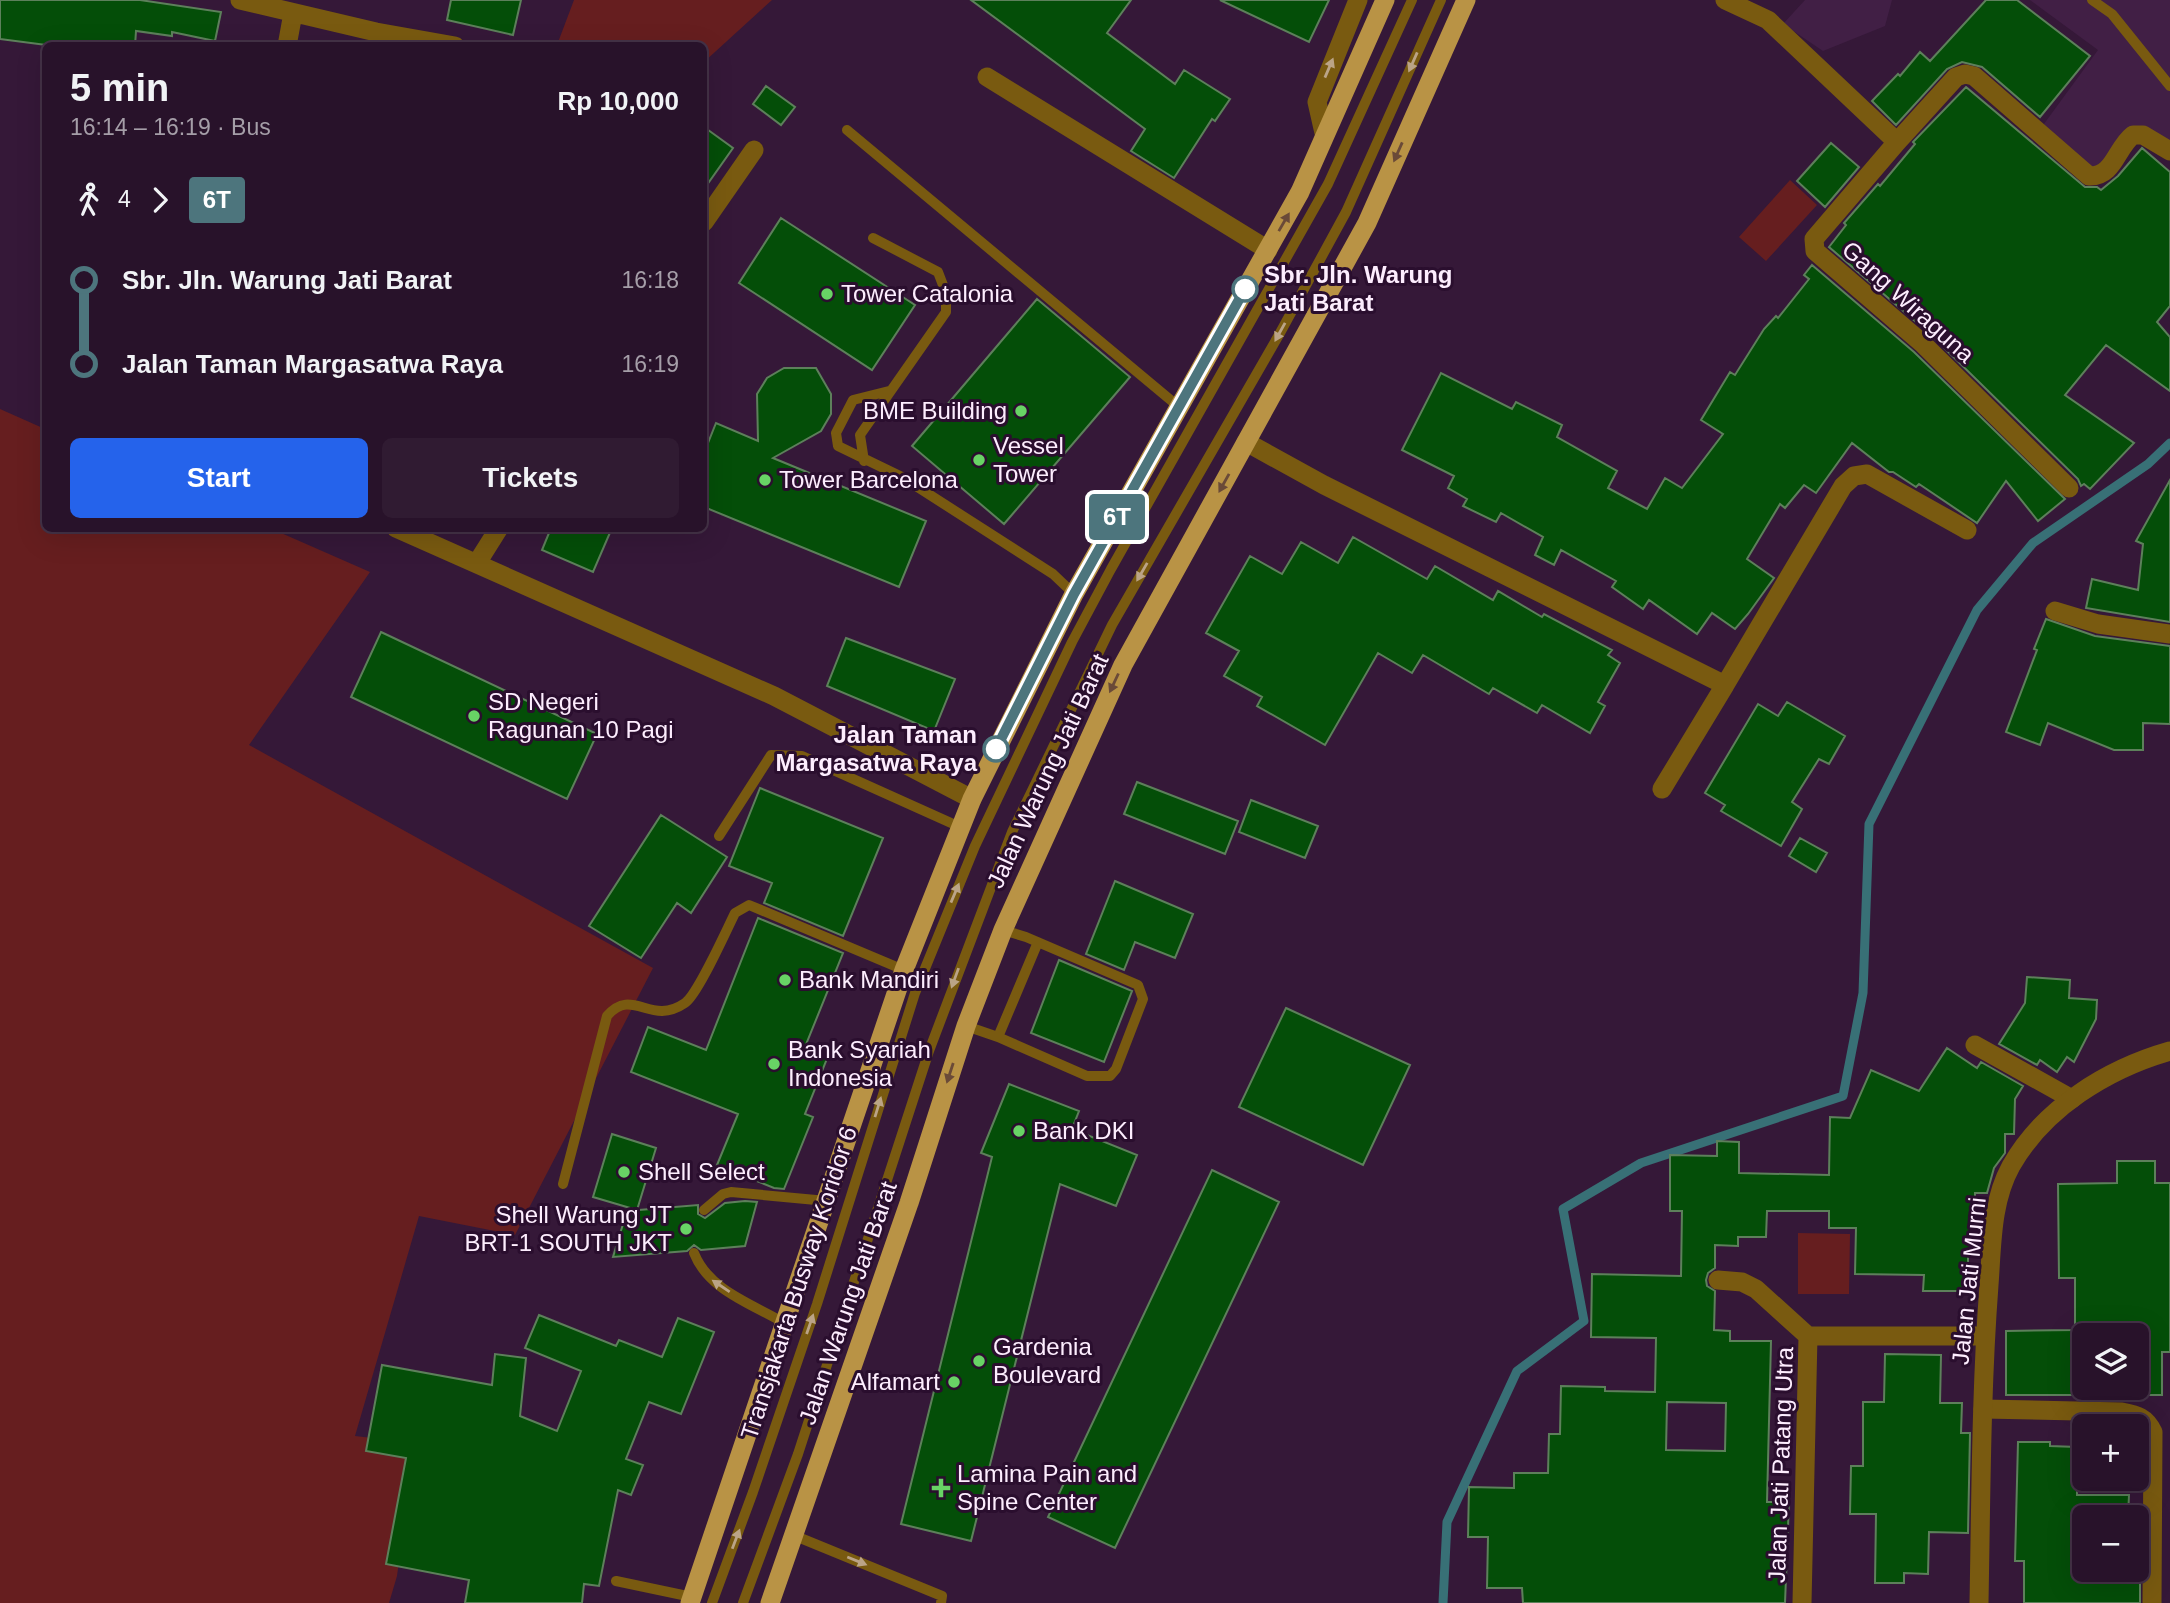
<!DOCTYPE html>
<html lang="en">
<head>
<meta charset="utf-8">
<style>
  :root { --surface:#28122a; --page:#301b32; --text:#f1f3f6; --muted:#a59ea8; --line:#443247; --accent:#2563eb }
  body { margin:0; font-family:Arial,sans-serif; background:var(--page); color:var(--text); height:100vh; display:flex; flex-direction:column; font-size:26px; white-space:nowrap }
  * { box-sizing:border-box; margin:0 }
  p { font-size:23px; color:var(--muted) }
  .icon { flex:none; width:38px; height:38px; fill:none; stroke:currentColor; stroke-width:2; stroke-linecap:round; stroke-linejoin:round }
  .map { position:relative; flex:1; overflow:hidden }
  .panel { position:absolute; left:42px; top:42px; width:665px; height:490px; display:flex; flex-direction:column; background:var(--surface); border-radius:10px; box-shadow:0 7px 28px #0002,0 0 0 2px var(--line) }
  .panel>* { flex:none }
  .badge { padding:0 14px; border-radius:5px; font-size:24px; line-height:46px }
  .controls { position:absolute; left:2072px; top:1323px; display:grid; gap:14px }
  .controls a { display:grid; place-items:center; width:77px; height:77px; border-radius:10px; background:var(--surface); box-shadow:0 7px 28px #0002,0 0 0 2px var(--line); font-size:35px }
  .map>.badge { position:absolute; translate:-50% -50%; box-shadow:0 0 0 4px #fff }
  .legs { display:flex; align-items:center; gap:10px; height:77px; padding:0 28px; font-size:23px }
  .legs p { margin-inline-start:auto }
  .summary { display:flex; align-items:center; justify-content:space-between; height:119px; padding:0 28px }
  h1 { font-size:38px; font-weight:700; line-height:52px }
  .action { display:flex; gap:14px; margin-top:auto; padding:14px 28px }
  .action a { flex:1; height:80px; border-radius:10px; background:var(--accent); color:#fff; font-size:28px; font-weight:700; line-height:80px; text-align:center }
  .action a+a { background:var(--page); color:var(--text) }
  ul { padding:0 28px; list-style:none }
  li { display:flex; align-items:center; gap:24px; height:84px; font-size:26px }
  li i { display:grid; place-items:center; width:10px; height:100%; margin:0 9px; background:currentColor }
  li i::after { content:''; width:18px; height:18px; margin:-9px; border:5px solid; border-radius:50%; background:var(--surface) }
  li p { margin-inline-start:auto }
  li:first-child i { background:linear-gradient(#0000 50%,currentColor 0) }
  li:last-child i { background:linear-gradient(currentColor 50%,#0000 0) }
  .map>svg:first-child { display:block }
  .built { fill:#411f45 }
  .green { fill:#661e1f }
  .lines { fill:none; stroke-linecap:round; stroke-linejoin:round }
  .stream { stroke:#387076; stroke-width:9 }
  .building { fill:#044e08; stroke:#5d805b; stroke-width:2; fill-rule:evenodd }
  .service { stroke:#795a10; stroke-width:10 }
  .minor { stroke:#795a10; stroke-width:19 }
  .tertiary { stroke:#795a10; stroke-width:19 }
  .primary { stroke:#b99345; stroke-width:19 }
  .oneway { fill:#bba487 }
  .oneway2 { fill:#6a4a38 }
  .line-1-casing { stroke:#fff; stroke-width:16 }
  .line-1 { stroke:#4d757d; stroke-width:10 }
  .stop-1-dot { fill:#fff; stroke:#4d757d; stroke-width:3.5 }
  .poi-dot { fill:#68d465; stroke:#2a0e2e; stroke-width:2.5 }
  .labels { text-anchor:middle; stroke-width:6; stroke-linejoin:round; paint-order:stroke }
  .stop-label { font-size:24px; font-weight:bold; fill:#fdedfe; stroke:#2a0e2e; text-anchor:start }
  .poi-label { font-size:24px; fill:#fdedfe; stroke:#2a0e2e; text-anchor:start }
  .street-label { font-size:24px; fill:#fdedfe; stroke:#2a0e2e }
</style>
</head>
<body>
<div class="map">
<svg width="2170" height="1603" viewBox="0 0 2170 1603">
  <rect width="100%" height="100%" fill="#351838"/>
  <path class="built" d="M 1805,0 L 1892,0 L 1885,26 L 1823,51 L 1783,24 Z
    M 2030,0 L 2170,0 L 2170,144 L 2149,131 L 2095,171 L 2041,128 L 2098,50 Z"/>
  <path class="green" d="M 574,0 L 772,0 L 704,62 L 704,46 L 557,45 Z
    M 1790,180 L 1817,205 L 1766,261 L 1739,237 Z
    M 0,409 L 45,429 L 46,528 L 272,529 L 370,572 L 249,745 L 653,968 L 515,1235 L 419,1216 L 355,1436 L 415,1443 L 397,1576 L 389,1603 L 0,1603 Z
    M 1798,1233 L 1850,1234 L 1849,1294 L 1798,1294 Z"/>
  <g class="lines">
    <path class="stream" d="M 1443,1603 L 1447,1522 L 1517,1371 L 1584,1321 L 1563,1209 L 1641,1163 L 1843,1096 L 1863,993 L 1869,824 L 1977,610 L 2033,543 L 2148,464 L 2170,443"/>
  </g>
  <path class="building" d="M 0,0 L 140,0 L 221,12 L 215,41 L 172,32 L 172,36 L 136,31 L 135,46 L 54,46 L 0,39 Z
    M 451,0 L 521,0 L 513,35 L 447,20 Z
    M 971,0 L 1131,0 L 1107,33 L 1175,84 L 1184,70 L 1230,99 L 1215,121 L 1212,119 L 1174,178 L 1131,151 L 1145,129 Z
    M 1220,0 L 1329,0 L 1309,42 Z
    M 1986,0 L 2017,0 L 2090,56 L 2040,117 L 1982,67 L 1962,62 L 1947,69 L 1896,125 L 1872,101 L 1898,74 L 1900,76 L 1920,52 L 1930,61 Z
    M 766,86 L 795,107 L 781,125 L 753,104 Z
    M 1966,87 L 2085,187 L 2097,187 L 2101,190 L 2118,176 L 2142,148 L 2170,172 L 2170,306 L 2157,322 L 2170,337 L 2170,391 L 2106,345 L 2065,395 L 2134,443 L 2090,489 L 2084,484 L 2081,486 L 2078,479 L 1930,334 L 1829,247 L 1846,225 L 1844,223 L 1878,184 L 1880,186 L 1915,144 L 1913,142 Z
    M 704,127 L 733,148 L 704,189 Z
    M 1831,143 L 1859,167 L 1825,207 L 1797,181 Z
    M 781,218 L 915,305 L 872,370 L 739,283 Z
    M 1812,265 L 1914,352 L 2065,499 L 2038,521 L 2006,481 L 1977,523 L 1919,484 L 1916,487 L 1893,472 L 1889,472 L 1852,443 L 1816,493 L 1804,485 L 1785,508 L 1780,504 L 1747,559 L 1774,578 L 1748,614 L 1735,629 L 1712,613 L 1697,634 L 1649,600 L 1643,609 L 1612,587 L 1616,581 L 1561,550 L 1554,565 L 1535,555 L 1543,537 L 1501,513 L 1496,522 L 1463,506 L 1467,499 L 1448,488 L 1454,476 L 1402,450 L 1441,373 L 1512,409 L 1516,402 L 1562,425 L 1557,437 L 1617,471 L 1608,488 L 1647,509 L 1665,478 L 1682,488 L 1723,434 L 1701,420 L 1730,372 L 1735,375 L 1764,329 L 1776,316 L 1778,318 L 1809,279 L 1804,275 Z
    M 1037,299 L 1130,377 L 1004,524 L 912,446 Z
    M 784,368 L 816,368 L 831,394 L 831,414 L 821,431 L 773,458 L 926,521 L 899,587 L 704,507 L 704,453 L 716,423 L 758,441 L 757,394 L 767,378 Z
    M 2170,480 L 2170,622 L 2086,608 L 2092,579 L 2138,590 L 2143,544 L 2136,541 Z
    M 551,528 L 612,528 L 593,572 L 542,550 Z
    M 1353,537 L 1427,579 L 1435,566 L 1493,600 L 1498,591 L 1542,617 L 1544,614 L 1612,650 L 1608,655 L 1620,663 L 1598,702 L 1605,706 L 1590,733 L 1542,705 L 1537,713 L 1493,688 L 1489,694 L 1423,655 L 1412,673 L 1378,653 L 1325,745 L 1257,706 L 1262,697 L 1224,676 L 1239,651 L 1206,633 L 1250,556 L 1282,574 L 1301,542 L 1338,563 Z
    M 2046,619 L 2095,636 L 2170,646 L 2170,724 L 2143,723 L 2143,750 L 2114,750 L 2048,723 L 2040,745 L 2006,732 L 2037,650 L 2034,649 Z
    M 381,632 L 597,734 L 567,799 L 351,697 Z
    M 846,638 L 955,679 L 934,731 L 827,686 Z
    M 1787,702 L 1845,736 L 1829,764 L 1819,759 L 1792,802 L 1802,809 L 1781,846 L 1721,811 L 1725,805 L 1705,793 L 1758,704 L 1778,716 Z
    M 1137,782 L 1238,821 L 1225,854 L 1124,814 Z
    M 760,788 L 883,838 L 843,936 L 764,903 L 772,883 L 729,866 Z
    M 1251,800 L 1318,826 L 1305,858 L 1239,832 Z
    M 661,815 L 727,857 L 691,913 L 677,903 L 641,958 L 589,926 Z
    M 1800,838 L 1827,853 L 1816,872 L 1789,856 Z
    M 1115,881 L 1193,914 L 1175,958 L 1135,942 L 1124,970 L 1086,954 Z
    M 758,918 L 843,953 L 805,1047 L 828,1056 L 805,1114 L 813,1117 L 784,1189 L 774,1188 L 717,1165 L 738,1114 L 631,1072 L 648,1027 L 706,1050 Z
    M 1059,960 L 1132,991 L 1104,1062 L 1031,1033 Z
    M 2027,977 L 2070,980 L 2069,998 L 2097,1000 L 2096,1019 L 2074,1062 L 2067,1057 L 2057,1072 L 2040,1060 L 2037,1065 L 1999,1044 L 2025,1003 Z
    M 1286,1008 L 1410,1065 L 1363,1165 L 1239,1107 Z
    M 1947,1048 L 1977,1068 L 1981,1062 L 2023,1086 L 2015,1099 L 2014,1134 L 2005,1134 L 2005,1153 L 1994,1168 L 1987,1193 L 1975,1193 L 1974,1255 L 1968,1254 L 1968,1291 L 1923,1291 L 1924,1275 L 1855,1274 L 1856,1228 L 1829,1228 L 1829,1211 L 1767,1211 L 1766,1237 L 1738,1237 L 1738,1246 L 1715,1245 L 1715,1268 L 1708,1273 L 1706,1280 L 1707,1286 L 1715,1291 L 1714,1330 L 1730,1331 L 1730,1341 L 1771,1341 L 1767,1502 L 1789,1502 L 1785,1603 L 1523,1603 L 1522,1588 L 1487,1588 L 1488,1537 L 1468,1537 L 1469,1487 L 1514,1488 L 1514,1473 L 1548,1473 L 1549,1434 L 1560,1434 L 1561,1386 L 1605,1387 L 1605,1391 L 1655,1392 L 1656,1338 L 1591,1337 L 1592,1274 L 1681,1276 L 1682,1211 L 1670,1211 L 1670,1155 L 1717,1156 L 1717,1141 L 1739,1142 L 1739,1173 L 1829,1175 L 1830,1117 L 1850,1118 L 1871,1070 L 1919,1091 ZM 1667,1402 L 1726,1403 L 1725,1451 L 1666,1450 Z
    M 1009,1084 L 1079,1111 L 1072,1129 L 1137,1155 L 1116,1206 L 1060,1184 L 971,1541 L 901,1524 L 992,1157 L 981,1153 Z
    M 612,1134 L 656,1148 L 637,1210 L 593,1197 Z
    M 2117,1161 L 2155,1161 L 2155,1183 L 2170,1183 L 2170,1352 L 2162,1352 L 2162,1395 L 2137,1395 L 2137,1335 L 2084,1335 L 2084,1395 L 2006,1395 L 2006,1331 L 2075,1330 L 2075,1278 L 2059,1278 L 2058,1184 L 2117,1183 Z
    M 1212,1170 L 1279,1202 L 1115,1548 L 1048,1517 Z
    M 745,1201 L 757,1202 L 745,1246 L 701,1250 L 694,1245 L 687,1251 L 613,1257 L 627,1211 L 698,1205 L 698,1214 L 705,1218 L 725,1203 Z
    M 539,1315 L 616,1346 L 619,1340 L 662,1357 L 678,1318 L 714,1332 L 681,1414 L 649,1402 L 626,1459 L 643,1465 L 631,1495 L 618,1490 L 599,1586 L 584,1584 L 582,1603 L 465,1603 L 469,1580 L 386,1564 L 406,1458 L 366,1451 L 382,1365 L 492,1385 L 495,1354 L 526,1358 L 520,1416 L 557,1431 L 581,1371 L 525,1348 Z
    M 1885,1354 L 1941,1355 L 1940,1403 L 1962,1403 L 1961,1433 L 1970,1433 L 1968,1533 L 1929,1532 L 1928,1574 L 1904,1573 L 1904,1583 L 1875,1583 L 1876,1514 L 1850,1514 L 1851,1466 L 1863,1466 L 1863,1402 L 1884,1402 Z
    M 2018,1442 L 2050,1442 L 2050,1446 L 2077,1447 L 2077,1495 L 2129,1495 L 2128,1517 L 2084,1517 L 2084,1570 L 2140,1571 L 2140,1603 L 2024,1603 L 2024,1561 L 2015,1561 Z"/>
  <g class="lines">
    <path class="service" d="M 2092,0 L 2112,14 L 2170,86
      M 847,130 L 1179,407
      M 889,391 L 853,400 L 836,433 L 838,446 L 902,477 L 1053,574 L 1074,594
      M 864,461 L 860,435 L 946,312 L 946,293 L 938,272 L 873,238
      M 719,836 L 771,755 L 802,756 L 960,827
      M 1003,930 L 1026,937 L 1138,985 L 1143,999 L 1116,1069 L 1110,1076 L 1087,1076 L 998,1037 L 1038,942
      M 966,1026 L 998,1037
      M 563,1184 L 607,1016 C 633,986 650,1027 685,1003 C 698,994 726,931 735,913 L 749,905 L 904,970
      M 704,1210 L 723,1194 L 731,1192 L 827,1201
      M 694,1253 C 709,1291 753,1304 786,1324
      M 793,1535 L 942,1596 L 941,1603
      M 616,1581 L 692,1597
      M 712,1603 L 753,1492 L 817,1304 L 915,993 L 975,846 L 1072,642 L 1111,569 L 1328,184 L 1412,0
      M 743,1603 L 798,1454 L 929,1051 L 1012,832 L 1112,625 L 1280,333 L 1346,212 L 1441,0"/>
    <path class="minor" d="M 240,0 L 376,32 L 455,46
      M 1725,0 L 1768,20 L 1897,142 L 1956,77 L 1965,74 L 1974,76 L 2089,176 C 2114,177 2116,148 2133,135 L 2143,135 L 2170,151
      M 287,46 L 293,13
      M 987,77 L 1268,250
      M 1897,142 L 1814,239 L 1815,251 L 1922,343 L 2069,488
      M 704,222 L 754,150
      M 1246,442 L 1324,485 L 1725,685 L 1843,486 L 1854,476 L 1867,474 L 1967,530
      M 396,528 L 774,696 L 972,799
      M 477,563 L 499,528
      M 2055,611 L 2098,624 L 2170,634
      M 1662,789 L 1725,685
      M 1975,1045 L 2072,1099
      M 1718,1280 L 1742,1282 L 1756,1289 L 1808,1336
      M 1983,1409 L 2122,1412 C 2137,1415 2146,1417 2153,1432 L 2152,1603
      M 1802,1603 L 1808,1336 L 1985,1336"/>
    <path class="tertiary" d="M 1324,133 L 1317,102 L 1358,0
      M 1979,1603 C 1981,1497 1981,1391 1989,1285 C 1992,1246 1991,1202 2011,1166 C 2044,1108 2107,1069 2170,1051"/>
    <path class="primary" d="M 690,1603 L 904,970 L 972,799 L 1074,594 L 1300,192 L 1385,0
      M 770,1603 L 909,1203 L 966,1026 L 1003,930 L 1123,665 L 1367,223 L 1466,0"/>
  </g>
  <defs><path id="oneway-solid" d="M-6-.8H1V-3.2L6.5 0L1 3.2V.8H-6Z" transform="scale(1.75)"/></defs>
  <g class="oneway">
    <use href="#oneway-solid" transform="translate(1413 62) rotate(114)"/>
    <use href="#oneway-solid" transform="translate(1329 68) rotate(-67)"/>
    <use href="#oneway-solid" transform="translate(1280 332) rotate(119)"/>
    <use href="#oneway-solid" transform="translate(1142 572) rotate(120)"/>
    <use href="#oneway-solid" transform="translate(955 893) rotate(-67)"/>
    <use href="#oneway-solid" transform="translate(955 978) rotate(110)"/>
    <use href="#oneway-solid" transform="translate(878 1107) rotate(-73)"/>
    <use href="#oneway-solid" transform="translate(721 1286) rotate(-146)"/>
    <use href="#oneway-solid" transform="translate(810 1324) rotate(-71)"/>
    <use href="#oneway-solid" transform="translate(736 1539) rotate(-69)"/>
    <use href="#oneway-solid" transform="translate(857 1561) rotate(22)"/>
  </g>
  <g class="oneway2">
    <use href="#oneway-solid" transform="translate(1398 152) rotate(114)"/>
    <use href="#oneway-solid" transform="translate(1284 222) rotate(-60)"/>
    <use href="#oneway-solid" transform="translate(1224 483) rotate(119)"/>
    <use href="#oneway-solid" transform="translate(1114 683) rotate(115)"/>
    <use href="#oneway-solid" transform="translate(950 1073) rotate(108)"/>
  </g>
  <g class="lines">
    <defs>
      <path id="line-1" d="M 996,749 L 1074,594 L 1245,289"/>
    </defs>
    <use href="#line-1" class="line-1-casing"/>
    <use href="#line-1" class="line-1"/>
  </g>
  <g class="stop-1-dot">
    <circle cx="1245" cy="289" r="12"/>
    <circle cx="996" cy="749" r="12"/>
  </g>
  <g class="poi-dot">
    <circle cx="827" cy="294" r="7"/>
    <circle cx="1021" cy="411" r="7"/>
    <circle cx="979" cy="460" r="7"/>
    <circle cx="765" cy="480" r="7"/>
    <circle cx="474" cy="716" r="7"/>
    <circle cx="785" cy="980" r="7"/>
    <circle cx="774" cy="1064" r="7"/>
    <circle cx="1019" cy="1131" r="7"/>
    <circle cx="624" cy="1172" r="7"/>
    <circle cx="686" cy="1229" r="7"/>
    <circle cx="979" cy="1361" r="7"/>
    <circle cx="954" cy="1382" r="7"/>
    <path d="M937.5 1477.5h7v7h7v7h-7v7h-7v-7h-7v-7h7z"/>
  </g>
  <g class="labels">
    <g class="stop-label">
      <text x="1264" y="283">Sbr. Jln. Warung<tspan x="1264" dy="28">Jati Barat</tspan></text>
      <text x="977" y="743" text-anchor="end">Jalan Taman<tspan x="977" dy="28">Margasatwa Raya</tspan></text>
    </g>
    <g class="poi-label">
      <text x="841" y="302">Tower Catalonia</text>
      <text x="1007" y="419" text-anchor="end">BME Building</text>
      <text x="993" y="454">Vessel<tspan x="993" dy="28">Tower</tspan></text>
      <text x="779" y="488">Tower Barcelona</text>
      <text x="488" y="710">SD Negeri<tspan x="488" dy="28">Ragunan 10 Pagi</tspan></text>
      <text x="799" y="988">Bank Mandiri</text>
      <text x="788" y="1058">Bank Syariah<tspan x="788" dy="28">Indonesia</tspan></text>
      <text x="1033" y="1139">Bank DKI</text>
      <text x="638" y="1180">Shell Select</text>
      <text x="672" y="1223" text-anchor="end">Shell Warung JT<tspan x="672" dy="28">BRT-1 SOUTH JKT</tspan></text>
      <text x="993" y="1355">Gardenia<tspan x="993" dy="28">Boulevard</tspan></text>
      <text x="940" y="1390" text-anchor="end">Alfamart</text>
      <text x="957" y="1482">Lamina Pain and<tspan x="957" dy="28">Spine Center</tspan></text>
    </g>
    <g class="street-label">
      <text transform="translate(1908 302) rotate(42)" y="8">Gang Wiraguna</text>
      <text transform="translate(1048 771) rotate(-65)" y="8">Jalan Warung Jati Barat</text>
      <text transform="translate(1969 1281) rotate(-84)" y="8">Jalan Jati Murni</text>
      <text transform="translate(799 1283) rotate(-72)" y="8">Transjakarta Busway Koridor 6</text>
      <text transform="translate(848 1303) rotate(-71)" y="8">Jalan Warung Jati Barat</text>
      <text transform="translate(1781 1465) rotate(-88)" y="8">Jalan Jati Patang Utra</text>
    </g>
  </g>
</svg>
<div class="controls">
<a><svg class="icon" aria-label="layers" viewBox="0 0 24 24"><path d="M12 4l9 5-9 5-9-5zM3 14l9 5 9-5"/></svg></a>
<a>+</a>
<a>−</a>
</div>
<b class="badge" style="left:1117px;top:517px;background:#4d757d;color:#fff">6T</b>
<section class="panel">
<div class="summary"><div><h1>5 min</h1><p>16:14 – 16:19 · Bus</p></div><b>Rp 10,000</b></div>
<div class="legs"><svg class="icon" aria-label="walk" viewBox="0 0 24 24"><circle cx="13" cy="4" r="2"/><path d="M13 8l-2 6 4 7M11 14l-3 7M7 12l3-4h3l4 4"/></svg>4<svg class="icon" aria-label="forward" viewBox="0 0 24 24"><path d="M9 5l7 7-7 7"/></svg><b class="badge" style="background:#4d757d;color:#fff">6T</b></div>
<ul>
<li><i style="color:#4d757d"></i><b>Sbr. Jln. Warung Jati Barat</b><p>16:18</p></li>
<li><i style="color:#4d757d"></i><b>Jalan Taman Margasatwa Raya</b><p>16:19</p></li>
</ul>
<div class="action"><a>Start</a><a>Tickets</a></div>
</section>
</div>
</body>
</html>
